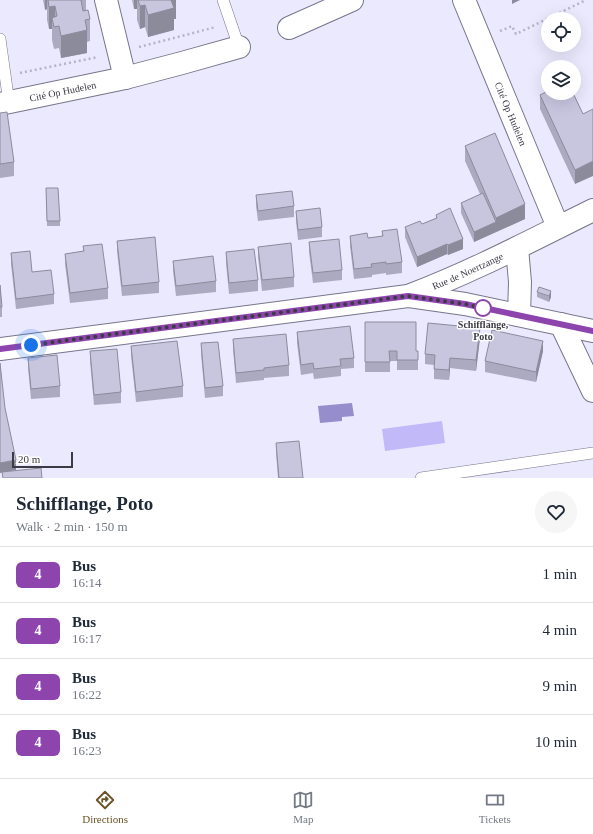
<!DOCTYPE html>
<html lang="en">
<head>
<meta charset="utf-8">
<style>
  :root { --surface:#fff; --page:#f6f6f7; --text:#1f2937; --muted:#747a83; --line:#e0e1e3; --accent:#6b5223 }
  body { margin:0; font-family:"Times New Roman",serif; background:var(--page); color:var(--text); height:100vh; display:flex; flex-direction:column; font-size:15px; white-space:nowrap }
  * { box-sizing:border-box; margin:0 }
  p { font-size:13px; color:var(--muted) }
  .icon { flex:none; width:22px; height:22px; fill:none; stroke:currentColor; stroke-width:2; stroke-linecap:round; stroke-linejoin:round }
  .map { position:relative; height:478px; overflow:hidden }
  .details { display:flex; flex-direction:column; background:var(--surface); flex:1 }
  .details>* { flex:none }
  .badge { padding:0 8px; border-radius:6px; font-size:14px; line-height:26px }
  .controls { position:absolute; left:541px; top:12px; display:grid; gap:8px }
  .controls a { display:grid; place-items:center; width:40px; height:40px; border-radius:50%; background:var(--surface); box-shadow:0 4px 16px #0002; font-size:20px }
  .scale { position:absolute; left:12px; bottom:10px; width:61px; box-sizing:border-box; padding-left:4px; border:2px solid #3b3a45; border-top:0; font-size:11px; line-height:14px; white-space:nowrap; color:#3b3a45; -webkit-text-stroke:3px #fff; paint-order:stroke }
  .you { position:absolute; width:20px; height:20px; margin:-10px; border:3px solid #fff; border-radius:50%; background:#1a73e8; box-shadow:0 0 0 6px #1a73e833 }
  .map>.badge { position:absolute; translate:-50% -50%; box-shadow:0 0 0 2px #fff }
  .round { display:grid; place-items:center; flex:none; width:42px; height:42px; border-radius:21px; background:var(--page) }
  .overview { display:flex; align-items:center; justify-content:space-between; height:68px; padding:0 16px }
  h1 { font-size:19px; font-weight:800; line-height:30px }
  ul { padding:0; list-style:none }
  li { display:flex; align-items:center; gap:12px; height:56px; padding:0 16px; border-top:1px solid var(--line) }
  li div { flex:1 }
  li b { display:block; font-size:15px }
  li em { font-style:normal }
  li .badge { min-width:44px; font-weight:700; text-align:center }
  .tabs { display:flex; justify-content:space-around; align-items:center; height:56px; border-top:1px solid var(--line); background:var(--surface); font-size:11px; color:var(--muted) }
  .tabs a { display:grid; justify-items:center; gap:2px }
  .tabs .selected { color:var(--accent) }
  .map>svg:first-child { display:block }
  .green { fill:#c2baf8 }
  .water { fill:#958dcc }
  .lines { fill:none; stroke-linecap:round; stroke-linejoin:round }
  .service-casing { stroke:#77758b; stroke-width:12 }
  .minor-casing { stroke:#77758b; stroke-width:24 }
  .secondary-casing { stroke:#77758b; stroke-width:24 }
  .path { stroke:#b6b4c6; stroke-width:2.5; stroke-dasharray:2 3; stroke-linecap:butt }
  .service { stroke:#fff; stroke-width:11 }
  .minor { stroke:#fff; stroke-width:22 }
  .secondary { stroke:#fff; stroke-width:22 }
  .wall { fill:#acaac0 }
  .shaded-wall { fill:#8c8b9c }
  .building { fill:#c8c6df; stroke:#8c8b9c }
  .line-casing { stroke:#fff; stroke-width:9 }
  .line { stroke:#8e44ad; stroke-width:6 }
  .walk { stroke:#3b3a45; stroke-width:4; stroke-dasharray:0 7.2 }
  .stop-dot { fill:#fff; stroke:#8e44ad; stroke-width:2 }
  .labels { text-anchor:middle; stroke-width:3; stroke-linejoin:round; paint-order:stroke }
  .street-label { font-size:10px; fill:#3b3a45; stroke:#fff }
  .stop-label { font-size:10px; font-weight:bold; fill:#3b3a45; stroke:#fff }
</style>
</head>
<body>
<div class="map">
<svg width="593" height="478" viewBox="0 0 593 478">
  <rect width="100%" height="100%" fill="#ebe9fe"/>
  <path class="green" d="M 442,421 L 445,443 L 385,451 L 382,429 Z"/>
  <path class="water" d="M 352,403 L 354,416 L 342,417 L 342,421 L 320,423 L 318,406 Z"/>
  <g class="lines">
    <defs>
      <path id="service" d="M 223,0 L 239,47
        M 0,39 L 9,103
        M 421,478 L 593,453"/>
      <g id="minor">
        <path d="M 106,0 L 125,78"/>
        <path id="s1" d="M 464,0 L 558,227"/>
        <path d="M 289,28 L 352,0"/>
        <path id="s2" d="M 0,104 L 125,78 L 182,63 L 239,47"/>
        <path d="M 517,248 L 520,282 L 519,315"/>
        <path d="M 561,324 L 593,391"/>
      </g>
      <g id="secondary">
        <path d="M 409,296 L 465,304 L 593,331"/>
        <path id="s3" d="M 0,349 L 408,296 C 472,272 532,240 593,210"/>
      </g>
    </defs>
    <use href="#service" class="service-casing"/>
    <use href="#minor" class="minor-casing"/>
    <use href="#secondary" class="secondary-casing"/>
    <path class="path" d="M 500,31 L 512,26 L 516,34 L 586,0
      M 139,47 L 216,27
      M 20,73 L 98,57"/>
    <use href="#service" class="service"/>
    <use href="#minor" class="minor"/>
    <use href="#secondary" class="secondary"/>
  </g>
  <path class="wall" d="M 43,0 L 86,0 L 86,10 L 90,19 L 90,41 L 87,42 L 87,53 L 61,58 L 59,48 L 54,49 L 52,40 L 52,29 L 49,29 L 47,20 L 47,9 L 45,10 Z
    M 132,0 L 176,0 L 176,19 L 174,19 L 174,30 L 148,37 L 145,27 L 140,29 L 137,20 L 137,9 L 134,9 Z
    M 540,95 L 583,114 L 575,184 L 540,109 Z
    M 0,113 L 14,162 L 14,176 L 0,178 Z
    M 465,146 L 525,219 L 474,242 L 461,213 L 461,203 L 480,194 L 465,161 Z
    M 46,188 L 60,221 L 60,226 L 47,226 Z
    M 256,195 L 294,206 L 294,217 L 258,221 L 256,206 Z
    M 296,211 L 322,227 L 322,237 L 298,240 L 296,221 Z
    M 436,215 L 463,249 L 448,255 L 447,254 L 417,267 L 405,237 L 405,227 L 422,224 L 436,218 Z
    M 382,231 L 402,262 L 402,273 L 386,275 L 386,273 L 372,275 L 372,277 L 354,279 L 350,246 L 350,236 L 368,238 L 382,236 Z
    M 117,241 L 159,282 L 159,293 L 122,296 L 117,251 Z
    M 309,242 L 342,270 L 342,280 L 313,283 L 309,252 Z
    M 83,246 L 108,288 L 108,299 L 70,303 L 65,264 L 65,254 L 83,251 Z
    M 258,247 L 294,277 L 294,287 L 262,291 L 258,257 Z
    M 226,252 L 258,280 L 258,291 L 229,294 L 226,263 Z
    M 11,253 L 32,272 L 54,294 L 54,304 L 16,309 L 11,264 Z
    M 173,261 L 216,281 L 216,292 L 176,296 L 173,271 Z
    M 0,285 L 2,307 L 2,317 L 0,317 Z
    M 537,292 L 551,297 L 549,302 L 537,297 Z
    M 365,322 L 416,351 L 418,351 L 418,370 L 397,370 L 397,361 L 390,361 L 390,372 L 365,372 Z
    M 297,332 L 354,358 L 354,368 L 341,369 L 341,376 L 314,379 L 313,373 L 301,375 L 297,343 Z
    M 480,338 L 476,371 L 450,368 L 449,380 L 434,379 L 434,365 L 425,364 L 425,354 Z
    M 233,339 L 289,365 L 289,376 L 264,378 L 264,380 L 236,383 L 233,349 Z
    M 201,343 L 223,386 L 223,396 L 205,398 L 201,354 Z
    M 131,346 L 183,386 L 183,397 L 136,402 L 131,356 Z
    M 90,351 L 121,392 L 121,403 L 94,405 L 90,361 Z
    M 543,351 L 536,382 L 485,372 L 485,361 Z
    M 28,358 L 60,386 L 60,397 L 31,399 L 28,368 Z
    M 276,443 L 303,478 L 278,478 L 276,453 Z"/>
  <path class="shaded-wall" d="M 45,0 L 47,0 L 47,9 L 45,10 Z
    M 134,0 L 137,0 L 137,9 L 134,9 Z
    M 171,0 L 176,0 L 176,19 L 174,19 L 174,30 L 148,37 L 148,15 Z
    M 512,0 L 520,0 L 512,4 Z
    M 145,5 L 145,27 L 140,29 L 140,6 Z
    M 55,6 L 55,26 L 52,18 L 52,29 L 49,29 L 49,7 Z
    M 87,30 L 87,53 L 61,58 L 61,36 Z
    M 593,161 L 593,176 L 575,184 L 575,170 Z
    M 525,204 L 525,219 L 474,242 L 474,232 L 496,222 L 496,218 Z
    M 463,239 L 463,249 L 448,255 L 448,245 Z
    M 447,244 L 447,254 L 417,267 L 417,257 Z
    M 551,291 L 551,297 L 549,302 L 549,296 Z
    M 480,328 L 480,338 L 476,371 L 476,360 Z
    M 543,341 L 543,351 L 536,382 L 536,372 Z
    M 450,358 L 450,368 L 449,380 L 449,370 Z
    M 16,460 L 16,470 L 0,473 L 0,463 Z"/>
  <path class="building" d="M 48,0 L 82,0 L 81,0 L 83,11 L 88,10 L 90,19 L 85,20 L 87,30 L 61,36 L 59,26 L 54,27 L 52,18 L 57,16 L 55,6 L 49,7 Z
    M 138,0 L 171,0 L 174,8 L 148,15 L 145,5 L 140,6 Z
    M 548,91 L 548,93 L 573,93 L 583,114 L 593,109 L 593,161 L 575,170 L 540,95 Z
    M 7,112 L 14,162 L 0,164 L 0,113 Z
    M 495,133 L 525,204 L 496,218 L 465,146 Z
    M 46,188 L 58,188 L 60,221 L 47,221 Z
    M 292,191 L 294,206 L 258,211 L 256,195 Z
    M 483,193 L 496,222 L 474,232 L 461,203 Z
    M 320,208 L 322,227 L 298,230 L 296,211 Z
    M 450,208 L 463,239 L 448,245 L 447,244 L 417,257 L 405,227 L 420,221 L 422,224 L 437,218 L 436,215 Z
    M 397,229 L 402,262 L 386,264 L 386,262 L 371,264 L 372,267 L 354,269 L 350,236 L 367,233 L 368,238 L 383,236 L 382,231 Z
    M 155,237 L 159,282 L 122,286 L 117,241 Z
    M 339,239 L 342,270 L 313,273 L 309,242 Z
    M 291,243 L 294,277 L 262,280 L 258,247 Z
    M 102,244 L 108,288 L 70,293 L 65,254 L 84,251 L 83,246 Z
    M 254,249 L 258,280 L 229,283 L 226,252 Z
    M 30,251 L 32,272 L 51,270 L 54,294 L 16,299 L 11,253 Z
    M 213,256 L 216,281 L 176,286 L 173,261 Z
    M 0,285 L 2,307 L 0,307 Z
    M 539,287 L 551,291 L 549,296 L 537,292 Z
    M 365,322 L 416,322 L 416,351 L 418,351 L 418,360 L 397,360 L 397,351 L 389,351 L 390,362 L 365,362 Z
    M 428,323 L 480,328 L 476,360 L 450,358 L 449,370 L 434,369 L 435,355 L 425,354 Z
    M 350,326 L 354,358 L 340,359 L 341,366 L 314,369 L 313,363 L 301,365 L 297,332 Z
    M 492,330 L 543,341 L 536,372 L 485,361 Z
    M 286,334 L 289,365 L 264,368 L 264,370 L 236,373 L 233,339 Z
    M 177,341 L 183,386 L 136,392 L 131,346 Z
    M 218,342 L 223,386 L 205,388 L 201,343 Z
    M 117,349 L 121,392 L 94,395 L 90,351 Z
    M 57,355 L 60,386 L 31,389 L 28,358 Z
    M 0,363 L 5,408 L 16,460 L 0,463 Z
    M 299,441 L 303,478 L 279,478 L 276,443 Z
    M 41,468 L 42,478 L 3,478 L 2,472 Z"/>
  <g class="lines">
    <defs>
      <path id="line" d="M 0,349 L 408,296 L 465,304 L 593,331"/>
    </defs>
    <use href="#line" class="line-casing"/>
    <use href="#line" class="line"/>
    <path class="walk" d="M 31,345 L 408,296 L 465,304 L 483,308"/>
  </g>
  <circle class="stop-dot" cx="483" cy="308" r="8"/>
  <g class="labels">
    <g class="street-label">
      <text dy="4" stroke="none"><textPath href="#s2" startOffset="64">Cité Op Hudelen</textPath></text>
      <text dy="4" stroke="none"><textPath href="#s1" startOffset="123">Cité Op Hudelen</textPath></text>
      <text dy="4" stroke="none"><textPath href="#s3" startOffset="476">Rue de Noertzange</textPath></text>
    </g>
    <g class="stop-label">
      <text x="483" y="328">Schifflange,<tspan x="483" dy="12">Poto</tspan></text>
    </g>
  </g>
</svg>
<div class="controls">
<a><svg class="icon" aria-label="locate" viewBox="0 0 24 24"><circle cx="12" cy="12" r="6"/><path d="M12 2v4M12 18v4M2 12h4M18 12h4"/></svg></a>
<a><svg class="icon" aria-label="layers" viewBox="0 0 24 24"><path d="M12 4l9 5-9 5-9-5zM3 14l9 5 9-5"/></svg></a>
</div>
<div class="scale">20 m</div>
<div class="you" style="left:31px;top:345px"></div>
</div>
<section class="details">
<div class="overview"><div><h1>Schifflange, Poto</h1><p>Walk · 2 min · 150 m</p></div><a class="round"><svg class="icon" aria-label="heart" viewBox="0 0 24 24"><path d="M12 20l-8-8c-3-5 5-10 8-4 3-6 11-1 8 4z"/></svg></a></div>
<ul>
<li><span class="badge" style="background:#8e44ad;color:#fff">4</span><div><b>Bus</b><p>16:14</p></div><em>1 min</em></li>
<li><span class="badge" style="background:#8e44ad;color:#fff">4</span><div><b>Bus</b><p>16:17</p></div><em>4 min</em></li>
<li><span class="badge" style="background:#8e44ad;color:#fff">4</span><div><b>Bus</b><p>16:22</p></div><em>9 min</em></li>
<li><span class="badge" style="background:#8e44ad;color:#fff">4</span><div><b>Bus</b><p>16:23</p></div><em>10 min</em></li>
</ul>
</section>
<nav class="tabs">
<a class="selected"><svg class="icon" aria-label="directions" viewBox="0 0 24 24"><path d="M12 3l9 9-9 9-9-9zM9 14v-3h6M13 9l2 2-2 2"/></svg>Directions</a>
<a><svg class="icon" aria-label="map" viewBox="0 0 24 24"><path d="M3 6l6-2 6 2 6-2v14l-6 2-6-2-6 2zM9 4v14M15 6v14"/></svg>Map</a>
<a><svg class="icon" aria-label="tickets" viewBox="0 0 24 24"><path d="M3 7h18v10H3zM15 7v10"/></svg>Tickets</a>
</nav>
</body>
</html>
